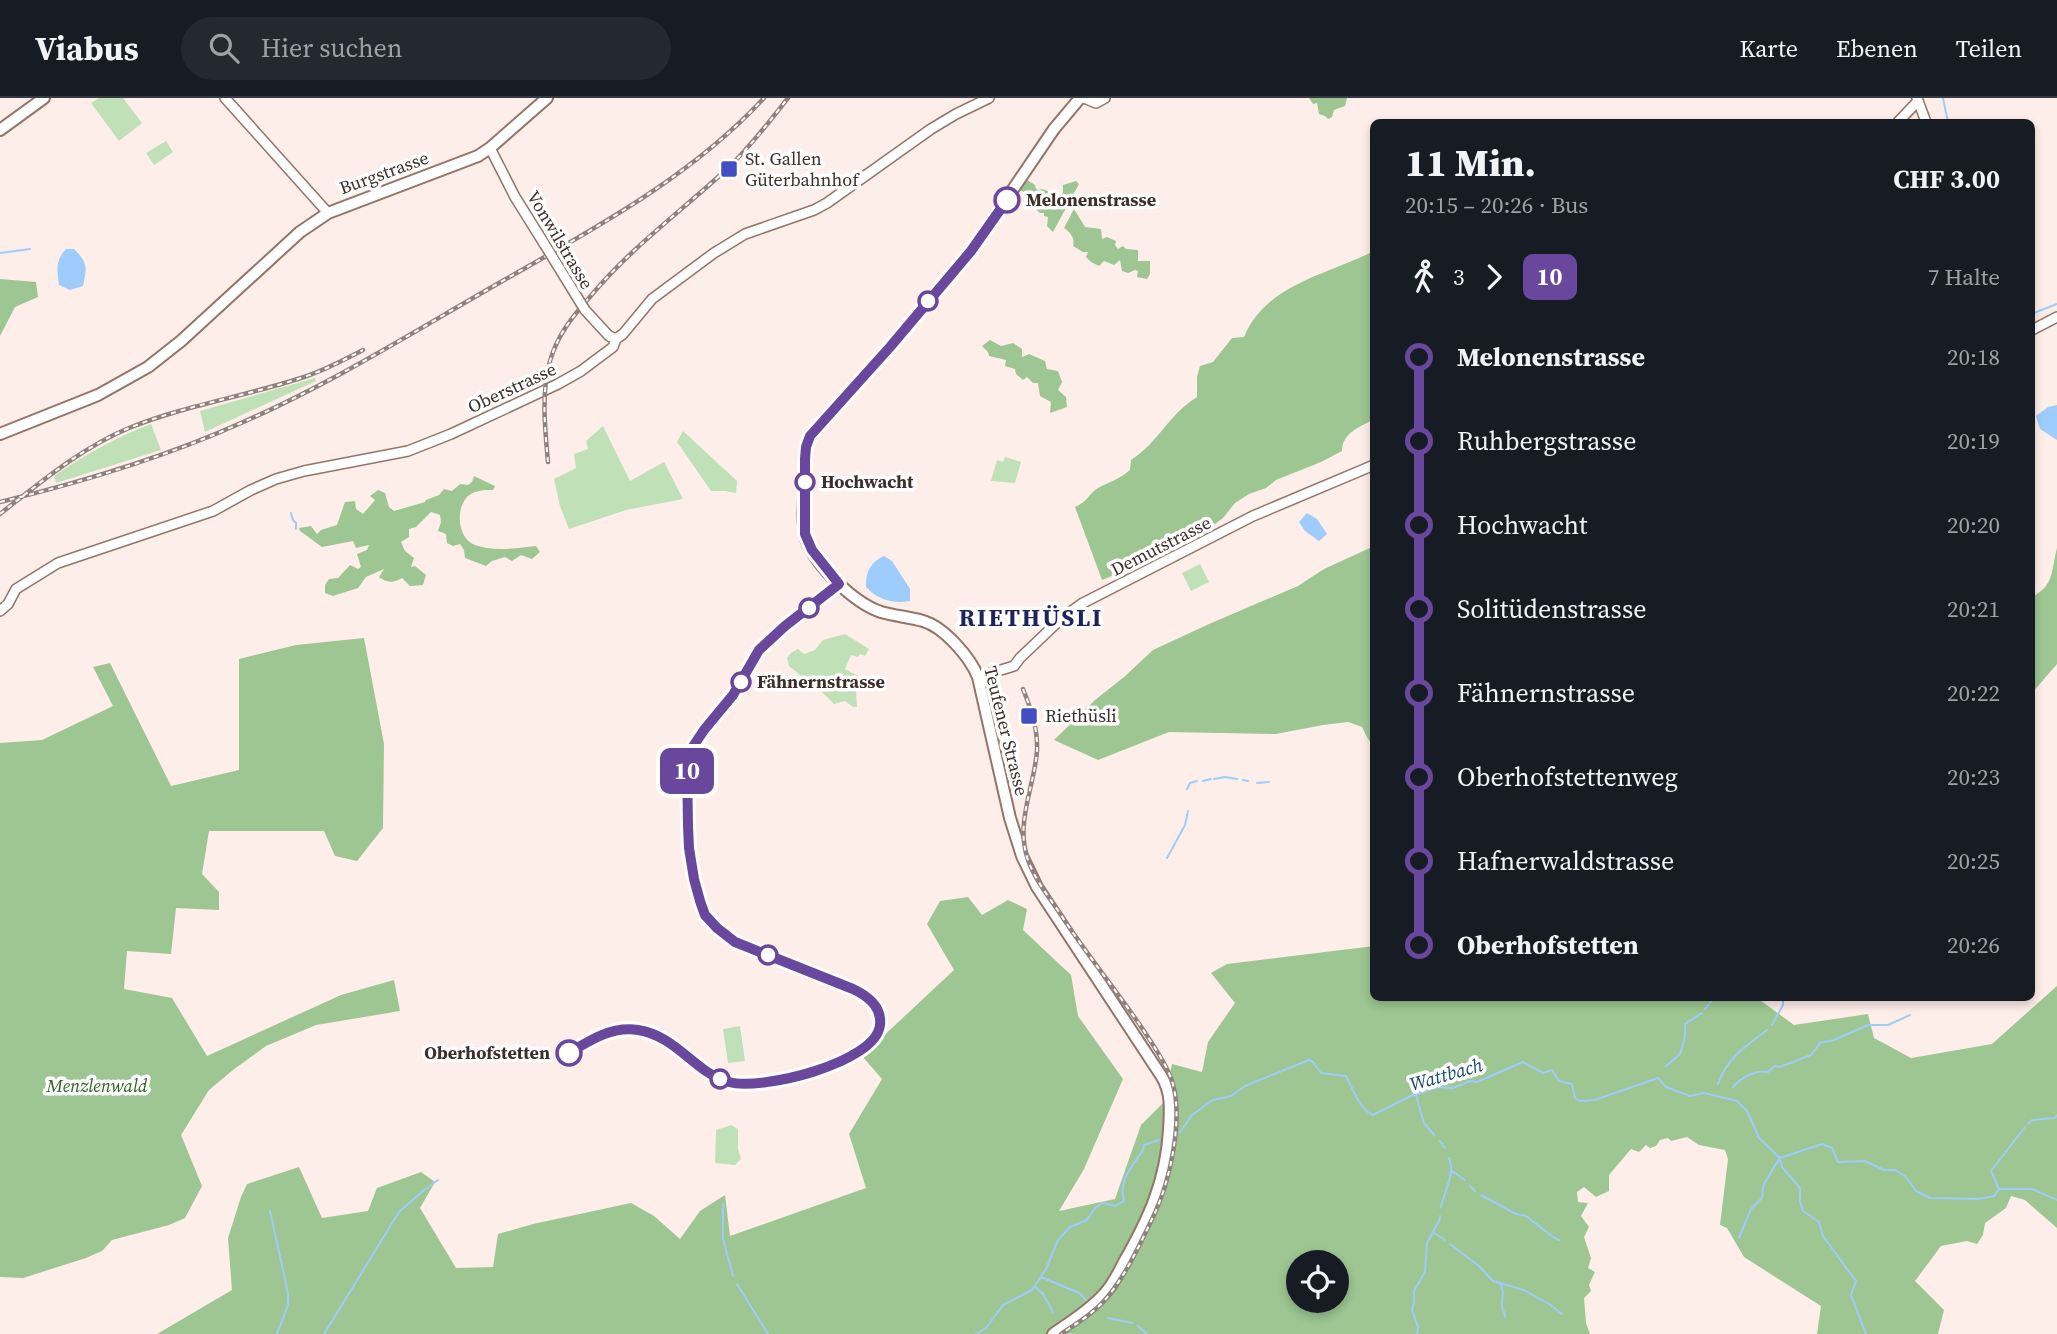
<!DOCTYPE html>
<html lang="de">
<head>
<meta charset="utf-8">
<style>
  :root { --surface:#171b24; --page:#242831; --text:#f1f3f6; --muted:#9ea1a6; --line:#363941 }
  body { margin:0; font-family:"Source Serif 4",serif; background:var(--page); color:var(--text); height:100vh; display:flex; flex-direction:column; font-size:26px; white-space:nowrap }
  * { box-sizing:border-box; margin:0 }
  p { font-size:23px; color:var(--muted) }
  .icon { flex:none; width:38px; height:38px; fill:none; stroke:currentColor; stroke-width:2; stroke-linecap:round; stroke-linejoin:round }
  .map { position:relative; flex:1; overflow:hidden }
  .sheet { position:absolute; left:1370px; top:21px; width:665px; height:882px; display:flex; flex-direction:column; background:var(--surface); border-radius:10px; box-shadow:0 4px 10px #0003 }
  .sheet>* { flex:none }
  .badge { padding:0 14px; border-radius:10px; font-size:24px; line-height:46px }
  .buttons { position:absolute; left:1286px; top:1152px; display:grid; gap:14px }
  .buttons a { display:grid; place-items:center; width:63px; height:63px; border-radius:50%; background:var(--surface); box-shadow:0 4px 10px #0003; font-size:35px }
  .map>.badge { position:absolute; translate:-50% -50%; box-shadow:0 0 0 4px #fff }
  .legs { display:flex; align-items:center; gap:10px; height:77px; padding:0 35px; font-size:23px }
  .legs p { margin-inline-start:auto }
  .summary { display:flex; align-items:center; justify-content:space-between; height:119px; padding:0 35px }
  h1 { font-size:38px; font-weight:800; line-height:52px }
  ul { padding:0 35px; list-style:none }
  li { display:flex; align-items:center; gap:24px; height:84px; font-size:26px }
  li i { display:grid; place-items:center; width:10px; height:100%; margin:0 9px; background:currentColor }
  li i::after { content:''; width:18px; height:18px; margin:-9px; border:5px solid; border-radius:50%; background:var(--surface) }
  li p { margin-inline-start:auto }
  li:first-child i { background:linear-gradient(#0000 50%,currentColor 0) }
  li:last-child i { background:linear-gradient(currentColor 50%,#0000 0) }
  header { display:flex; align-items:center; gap:42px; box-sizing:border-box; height:98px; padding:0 35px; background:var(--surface); border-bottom:2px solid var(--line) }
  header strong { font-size:33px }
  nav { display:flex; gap:38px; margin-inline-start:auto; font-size:24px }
  .search { width:490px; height:63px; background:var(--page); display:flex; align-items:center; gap:18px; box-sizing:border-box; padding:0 24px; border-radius:38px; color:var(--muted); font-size:26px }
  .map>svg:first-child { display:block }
  .green { fill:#c0e0b7 }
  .forest { fill:#9dc692; fill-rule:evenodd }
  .water { fill:#9eccfc }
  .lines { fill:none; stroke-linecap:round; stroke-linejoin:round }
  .stream { stroke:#9eccfc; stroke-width:2 }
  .minor-casing { stroke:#957368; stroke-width:12 }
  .major-casing { stroke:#957368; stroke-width:14 }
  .minor { stroke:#fff; stroke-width:9 }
  .major { stroke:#fff; stroke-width:10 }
  .rail-casing { stroke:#90817c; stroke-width:4.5 }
  .rail { stroke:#fff; stroke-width:2; stroke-dasharray:5; stroke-linecap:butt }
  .minor-bridge-casing { stroke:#957368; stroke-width:12; stroke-linecap:butt }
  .minor-bridge { stroke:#fff; stroke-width:9 }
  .line-1-casing { stroke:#fff; stroke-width:16 }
  .line-1 { stroke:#69479c; stroke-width:10 }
  .poi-dot { fill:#444ec3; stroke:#fff; stroke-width:2.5 }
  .stop-1-dot { fill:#fff; stroke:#69479c; stroke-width:3.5 }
  .labels { text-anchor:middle; stroke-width:7; stroke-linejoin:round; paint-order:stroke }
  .poi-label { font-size:18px; fill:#3d2e29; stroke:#fff; text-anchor:start }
  .street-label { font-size:18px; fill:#3d2e29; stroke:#fff }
  .stop-label { font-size:18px; font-weight:bold; fill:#3d2e29; stroke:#fff; text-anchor:start }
  .park-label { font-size:18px; font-style:italic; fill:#2f631f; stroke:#fff }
  .water-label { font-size:19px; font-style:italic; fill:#184874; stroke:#fff }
  .district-label { font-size:24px; font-weight:bold; letter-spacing:2px; fill:#1e235c; stroke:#fff }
</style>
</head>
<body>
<header>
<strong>Viabus</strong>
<div class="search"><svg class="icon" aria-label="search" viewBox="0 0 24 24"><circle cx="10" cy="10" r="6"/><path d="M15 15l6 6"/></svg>Hier suchen</div>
<nav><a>Karte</a><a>Ebenen</a><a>Teilen</a></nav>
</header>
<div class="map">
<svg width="2057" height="1236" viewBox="0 0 2057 1236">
  <rect width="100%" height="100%" fill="#feeee9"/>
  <path class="green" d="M 99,0 L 123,0 L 142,25 L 119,43 L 91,5 Z
    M 166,43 L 173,54 L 154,67 L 146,55 Z
    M 315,280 L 316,283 L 205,334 L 200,313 Z
    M 151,326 L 161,352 L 56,385 L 54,378 C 85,357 116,339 151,326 Z
    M 603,328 L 630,383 L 664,364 L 683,401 L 626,412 L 569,431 L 560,408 L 554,381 L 576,370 L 574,356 L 588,351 L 586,343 Z
    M 683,333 L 737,383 L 736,395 L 725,393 L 711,393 L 677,344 Z
    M 1005,359 L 1021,364 L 1015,385 L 991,383 L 997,362 L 1003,364 Z
    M 1200,466 L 1209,484 L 1191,493 L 1182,475 Z
    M 845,536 L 869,551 L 865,558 L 860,556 L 858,559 L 851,557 L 845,571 L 860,579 L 833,579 L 838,582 L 859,580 L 856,592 L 857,609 L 853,609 L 845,603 L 834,606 L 819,591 L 819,587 L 816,590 L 789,568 L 787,560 L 791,555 L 798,551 L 804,556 L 815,552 L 823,542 Z
    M 740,928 L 745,963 L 728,965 L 723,931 Z
    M 731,1027 L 738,1031 L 738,1051 L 741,1061 L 735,1067 L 715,1065 L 716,1032 Z"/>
  <path class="forest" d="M 1309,0 L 1347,0 L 1345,8 L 1334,12 L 1332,19 L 1328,21 L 1325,18 L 1319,16 L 1317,5 L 1313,6 Z
    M 1026,81 L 1035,87 L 1036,91 L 1039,92 L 1042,91 L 1048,93 L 1051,101 L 1056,102 L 1057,108 L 1061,108 L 1059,100 L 1063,94 L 1063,87 L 1076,83 L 1079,86 L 1053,134 L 1047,128 L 1048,119 L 1044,118 L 1044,115 L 1040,115 L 1031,107 L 1032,100 L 1028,100 L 1026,95 L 1020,92 Z
    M 1074,111 L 1085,129 L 1101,131 L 1102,141 L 1107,139 L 1116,143 L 1115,147 L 1118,151 L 1123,148 L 1126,151 L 1138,152 L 1138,163 L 1150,163 L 1150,176 L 1147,181 L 1137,179 L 1138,173 L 1135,172 L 1128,175 L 1122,173 L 1120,162 L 1114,167 L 1104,163 L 1099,168 L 1091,164 L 1086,159 L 1088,154 L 1083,154 L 1073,148 C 1075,140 1071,135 1064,130 Z
    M 1374,153 L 1374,321 C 1360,329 1342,335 1342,353 L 1321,364 L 1276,382 L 1266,390 L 1249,396 L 1235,405 L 1223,420 L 1195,441 L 1145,465 L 1102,482 L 1075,409 C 1089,403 1088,396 1098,390 C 1109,384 1120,381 1130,372 L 1131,362 C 1157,346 1170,315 1197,299 L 1197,279 L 1200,268 L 1213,264 L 1232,240 L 1244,239 C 1266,186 1327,177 1374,153 Z
    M 0,181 L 36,184 L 38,199 L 15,209 L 0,238 Z
    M 990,242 L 1001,248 L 1013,245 L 1022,251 L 1022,259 L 1029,256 L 1045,263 L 1047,271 L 1058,273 L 1062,284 L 1058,292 L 1066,299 L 1067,309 L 1050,315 L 1051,304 L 1040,298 L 1038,285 L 1033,285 L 1027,279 L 1023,282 L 1016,276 L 1015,271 L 1005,268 L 1006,262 L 989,258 L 988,254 L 982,248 Z
    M 474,378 L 495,388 L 493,392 C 484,392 474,392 467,399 C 455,412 458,441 475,447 C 493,454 518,450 536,448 L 540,454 L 532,461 L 521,457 L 512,463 L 505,459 L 492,463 L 486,468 L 465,460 L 464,452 L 460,446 L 453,448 L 447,445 L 446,436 L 438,433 L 441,424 L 440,417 L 431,414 L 416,429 L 409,431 L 409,439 L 401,444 L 405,453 L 414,460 L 411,469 L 415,468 L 426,477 L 423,487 L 410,488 L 402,480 C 394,485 386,485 379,479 L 384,471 L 366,479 L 358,490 L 333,498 L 325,495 L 325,487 L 329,481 L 338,480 L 350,467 L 358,471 L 361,469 L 357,456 L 367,452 L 369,447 L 356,450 L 353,443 L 322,449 L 300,433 L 299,430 L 311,428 L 317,436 L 321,432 L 337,427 L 345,404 L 355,403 L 356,411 L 363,416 L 375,402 L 370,398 L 378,392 L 385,395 L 389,409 L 394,413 L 425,404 L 426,402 L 439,397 L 444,391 L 452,393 L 460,386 L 468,387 L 472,384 Z
    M 1374,448 L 1374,648 L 1368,641 L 1362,629 L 1348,624 L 1323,627 L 1276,636 L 1169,634 L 1098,662 L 1054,642 L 1095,602 L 1124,579 L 1153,552 L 1209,526 L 1298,488 L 1324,471 Z
    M 2057,450 L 2057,566 L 2032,595 L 2032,499 C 2055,487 2051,472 2057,450 Z
    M 364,540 L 384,646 L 383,730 L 357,763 L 335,758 L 324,733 L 209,733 L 202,776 L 219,794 L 219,812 L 176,810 L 171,856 L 127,853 L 124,891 L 172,900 L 207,958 L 341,897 L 394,882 L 400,913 L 316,927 L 266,948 L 233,972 L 209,992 L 181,1037 L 202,1088 L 185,1120 L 169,1127 L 112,1142 L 102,1153 L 86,1160 L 23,1180 L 0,1179 L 0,645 L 42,642 L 113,608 L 93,569 L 110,565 L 171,688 L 239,672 L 239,561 L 296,547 Z
    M 968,799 L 982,817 L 1008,802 L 1027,811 L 1023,832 L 1071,877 L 1078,918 L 1123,981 L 1084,1071 L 1059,1113 L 1115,1101 L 1141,1027 L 1164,1004 L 1172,966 L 1202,974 L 1208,944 L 1235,905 L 1211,875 L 1227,866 L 1374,848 L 1374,900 L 1757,900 L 1794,927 L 1868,916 L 1874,940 L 1911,960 L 1992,946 L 2057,888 L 2057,1130 L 2025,1102 L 2011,1098 L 2006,1110 L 1985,1125 L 1983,1137 L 1977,1146 L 1967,1143 L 1941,1148 L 1915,1183 L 1944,1212 L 1938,1236 L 1817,1236 L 1821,1208 L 1744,1159 L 1727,1130 L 1720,1127 L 1728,1061 L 1725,1052 L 1699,1047 L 1687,1039 L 1671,1043 L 1668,1040 L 1660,1042 L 1656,1048 L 1650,1050 L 1646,1047 L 1639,1054 L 1631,1051 L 1609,1077 L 1609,1093 L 1596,1099 L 1584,1089 L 1577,1094 L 1578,1104 L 1588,1105 L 1581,1118 L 1589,1129 L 1584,1139 L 1591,1160 L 1588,1170 L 1595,1174 L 1589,1187 L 1591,1193 L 1584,1200 L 1586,1225 L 1590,1236 L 157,1236 L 232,1192 L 228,1140 L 241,1099 L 247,1086 L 299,1069 L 322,1120 L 368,1113 L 377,1090 L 421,1074 L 435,1084 L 420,1110 L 456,1170 L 493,1169 L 498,1136 L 533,1126 L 631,1105 L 654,1118 L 680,1141 L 700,1113 L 725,1097 L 730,1138 L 866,1090 L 849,1036 L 882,981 L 862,958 L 954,872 L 927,826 L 940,803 ZM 1298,1164 L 1337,1164 L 1337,1202 L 1298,1202 Z"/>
  <path class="water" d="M 66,151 L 74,151 C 88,165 87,169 83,188 L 70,192 L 59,187 C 57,171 55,163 66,151 Z
    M 2057,307 L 2057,342 L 2040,331 L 2036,318 L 2048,309 Z
    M 1307,415 L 1317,421 L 1327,436 L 1319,443 L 1305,433 L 1299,424 Z
    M 884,458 L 892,463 L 910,491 L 910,503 C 893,506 878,502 866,489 C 865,474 871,464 884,458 Z"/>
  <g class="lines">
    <path class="stream" d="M 1943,0 L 1948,24
      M 0,155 L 30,151
      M 2032,213 L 2034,215 L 2057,206
      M 291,415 L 293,422 L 296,425 L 296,431
      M 1214,681 L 1225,679 L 1237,681
      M 1243,682 L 1248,683
      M 1203,683 L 1211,681
      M 1257,685 L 1269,684
      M 1187,691 L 1190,685 L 1197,683
      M 1167,760 L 1185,727 L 1188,713
      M 1705,911 L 1714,900
      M 1772,927 L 1783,907 L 1783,900
      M 1666,968 L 1680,956 L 1685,939 L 1685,926 L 1702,915
      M 1718,986 C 1726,961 1747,947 1767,932
      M 1733,989 C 1741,980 1756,971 1768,974 L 1775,968 L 1780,969 L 1811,957 L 1820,945 L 1834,942 L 1868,927 L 1888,927 L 1910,917
      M 1416,997 L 1424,1025 L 1434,1037
      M 2028,1026 L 2032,1022 L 2055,1020 L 2057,1017
      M 1180,1034 L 1192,1017 L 1213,1002 L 1231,998 L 1245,988 L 1309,962 L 1313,964 L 1321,975 L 1346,978 C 1353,991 1360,1012 1373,1017 L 1411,998 L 1438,989 L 1453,990 L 1470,983 L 1477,984 L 1523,964 L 1543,975 L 1552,972 L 1559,983 L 1572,986 L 1575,1000 L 1580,1003 L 1595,1002 L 1658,980 L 1666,989 L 1690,998 L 1704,995 L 1737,1003 L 1747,1013 L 1759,1040 L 1780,1060 L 1822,1046 L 1832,1050 L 1838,1064 L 1865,1063 L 1884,1072 L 1895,1072 L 1906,1079 L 1916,1093 L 1930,1100 L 1978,1101 L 1994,1098 L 1999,1091 L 2032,1091 L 2057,1102
      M 1440,1043 L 1445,1050
      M 1780,1061 L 1782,1069 L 1800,1090 L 1800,1103 L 1803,1113 L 1819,1124 L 1823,1138 L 1856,1183 L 1851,1197 L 1866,1236
      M 1452,1073 L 1465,1082
      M 1470,1088 L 1475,1093
      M 1999,1091 L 1991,1073 L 2025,1029
      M 1481,1097 L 1516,1116 L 1526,1118 L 1553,1139 L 1559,1142
      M 723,1106 L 723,1141 L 733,1178
      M 1441,1109 C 1444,1094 1456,1074 1449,1060
      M 270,1113 L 288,1195 L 288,1207 L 277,1236
      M 1434,1135 L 1445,1142
      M 1739,1140 L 1751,1111 L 1762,1100 L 1763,1088 L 1779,1061
      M 1450,1146 L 1479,1168 L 1493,1183 L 1524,1192 L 1549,1206 L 1562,1216
      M 1041,1179 L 1079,1195 L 1086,1202
      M 1499,1184 C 1506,1193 1501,1199 1502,1209 C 1503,1212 1505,1215 1505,1219
      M 737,1186 L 768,1236
      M 1035,1189 L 1043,1196 L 1053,1214
      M 1108,1220 L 1132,1225
      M 1138,1228 L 1147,1236
      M 324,1236 L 399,1114 L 424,1092 L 438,1082
      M 976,1236 L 986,1230 L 1003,1207 L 1032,1192 L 1046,1171 L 1058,1142 L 1070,1129 L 1087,1122 L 1095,1110 L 1103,1105 L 1115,1108 L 1124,1103 C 1118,1082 1132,1069 1143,1052 L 1144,1047 L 1159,1042
      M 1069,1236 L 1070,1236
      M 1417,1236 L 1418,1229 L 1412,1212 L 1414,1205 L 1414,1193 L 1425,1174 L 1427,1145 L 1439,1123 L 1440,1118"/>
    <defs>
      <path id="minor" d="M 225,0 L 328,115
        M 1084,0 L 1096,5 L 1105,0
        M 1917,0 L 1926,24
        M 1898,24 L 1918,3
        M 490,50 L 515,99 L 545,147
        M 585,212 L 609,238 L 616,241
        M 2032,232 L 2057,219
        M 0,513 L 8,506 L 16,491 L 58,465 L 213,413 L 251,392 L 276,381 L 304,373 L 408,353 L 451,336 L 558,286 L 581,273 L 613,249 L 616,241 L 623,236 L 652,201 L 714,155 L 745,136 L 814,112 L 827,105 L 931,31 L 956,16 L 989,0
        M 978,579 L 1014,568 L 1020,560 L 1062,520 L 1083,505 L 1253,418 L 1374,367"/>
      <path id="major" d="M 0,32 L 44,0
        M 0,336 L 98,297 L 148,269 L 181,243 L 300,134 L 328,115 L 478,58 L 490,50 L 547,0
        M 1053,1236 C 1070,1224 1090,1212 1104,1196 C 1113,1187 1118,1175 1124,1164 C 1149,1120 1166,1083 1169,1032 C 1170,1013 1172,996 1162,979 L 1037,789 L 1022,758 L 1010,720 L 978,579 C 970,559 944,529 923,523 C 909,519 895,518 881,514 C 854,505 816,468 806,441 C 802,428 804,412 804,399 C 805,379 801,353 811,336 L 890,249 L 971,153 L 1054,31 L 1080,0"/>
    </defs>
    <use href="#minor" class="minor-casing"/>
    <use href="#major" class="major-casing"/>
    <use href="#minor" class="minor"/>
    <use href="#major" class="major"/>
    <defs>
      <path id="rail" d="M 548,364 C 545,331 541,295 550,263 C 557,238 572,219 589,200 C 631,149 682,113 729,69 C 751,48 769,24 788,0
        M 0,404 C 82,384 163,360 241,325 C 333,285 418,231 506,181 C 597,129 692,78 764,0
        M 0,416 C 41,384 81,350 129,330 C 186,307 247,298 304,279 C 325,272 344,262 363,252
        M 1023,591 C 1031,611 1038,631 1037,653 C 1034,690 1015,725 1028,762 C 1035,782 1049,799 1061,817 C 1087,857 1117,893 1144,933 C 1154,949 1166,965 1172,983 C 1184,1020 1170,1083 1154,1117 C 1140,1146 1125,1180 1103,1204 C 1091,1217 1076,1226 1061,1236"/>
    </defs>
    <use href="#rail" class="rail-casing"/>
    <use href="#rail" class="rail"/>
    <defs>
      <path id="minor-bridge" d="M 545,147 L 585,212"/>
    </defs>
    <use href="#minor-bridge" class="minor-bridge-casing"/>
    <use href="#minor-bridge" class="minor-bridge"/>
  </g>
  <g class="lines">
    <defs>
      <path id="line-1" d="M 569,955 C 590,942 612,928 638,932 C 677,938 695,975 729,984 C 761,993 876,965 880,927 C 882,909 868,898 853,891 L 735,844 L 717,830 L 705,817 L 700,803 L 694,781 L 689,750 L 688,728 L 687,667 L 690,653 L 704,632 L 733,597 L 759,552 L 785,528 L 839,486 L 812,452 L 805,436 L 805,361 L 806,349 L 810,338 L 890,249 L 971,153 L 1007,102"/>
    </defs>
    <use href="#line-1" class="line-1-casing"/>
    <use href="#line-1" class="line-1"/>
  </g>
  <g class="poi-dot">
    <rect x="720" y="62" width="18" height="18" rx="3.5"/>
    <rect x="1020" y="609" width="18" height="18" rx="3.5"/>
  </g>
  <g class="stop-1-dot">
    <circle cx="1007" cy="102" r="12"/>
    <circle cx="928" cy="203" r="9"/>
    <circle cx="805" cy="384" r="9"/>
    <circle cx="809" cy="510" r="9"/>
    <circle cx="741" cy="584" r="9"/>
    <circle cx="768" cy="857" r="9"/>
    <circle cx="569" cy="955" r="12"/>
    <circle cx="720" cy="981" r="9"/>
  </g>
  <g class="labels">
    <g class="poi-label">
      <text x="745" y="67">St. Gallen<tspan x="745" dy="21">Güterbahnhof</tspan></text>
      <text x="1045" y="624">Riethüsli</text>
    </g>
    <g class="street-label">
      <text transform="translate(384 75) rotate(-20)" y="6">Burgstrasse</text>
      <text transform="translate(560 142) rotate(59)" y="6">Vonwilstrasse</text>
      <text transform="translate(512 290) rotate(-25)" y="6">Oberstrasse</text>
      <text transform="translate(1161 448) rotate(-27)" y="6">Demutstrasse</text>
      <text transform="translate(1006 633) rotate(76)" y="6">Teufener Strasse</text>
    </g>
    <g class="stop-label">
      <text x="1026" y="108">Melonenstrasse</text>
      <text x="821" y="390">Hochwacht</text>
      <text x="757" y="590">Fähnernstrasse</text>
      <text x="550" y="961" text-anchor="end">Oberhofstetten</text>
    </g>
    <g class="park-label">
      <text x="97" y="994">Menzlenwald</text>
    </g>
    <g class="water-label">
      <text transform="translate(1446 976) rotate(-16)" y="7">Wattbach</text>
    </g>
    <g class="district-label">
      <text x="1031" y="528">RIETHÜSLI</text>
    </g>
  </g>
</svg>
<div class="buttons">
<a><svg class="icon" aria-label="locate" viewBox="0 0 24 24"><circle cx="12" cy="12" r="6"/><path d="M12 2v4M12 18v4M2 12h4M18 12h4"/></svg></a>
</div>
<b class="badge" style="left:687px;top:673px;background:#69479c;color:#fff">10</b>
<section class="sheet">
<div class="summary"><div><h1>11 Min.</h1><p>20:15 – 20:26 · Bus</p></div><b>CHF 3.00</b></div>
<div class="legs"><svg class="icon" aria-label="walk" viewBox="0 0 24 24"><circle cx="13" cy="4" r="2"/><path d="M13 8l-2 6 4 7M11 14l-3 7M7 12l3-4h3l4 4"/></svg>3<svg class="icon" aria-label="forward" viewBox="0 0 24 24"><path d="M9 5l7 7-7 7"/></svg><b class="badge" style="background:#69479c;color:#fff">10</b><p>7 Halte</p></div>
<ul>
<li><i style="color:#69479c"></i><b>Melonenstrasse</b><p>20:18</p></li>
<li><i style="color:#69479c"></i><span>Ruhbergstrasse</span><p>20:19</p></li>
<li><i style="color:#69479c"></i><span>Hochwacht</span><p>20:20</p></li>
<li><i style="color:#69479c"></i><span>Solitüdenstrasse</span><p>20:21</p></li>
<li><i style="color:#69479c"></i><span>Fähnernstrasse</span><p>20:22</p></li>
<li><i style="color:#69479c"></i><span>Oberhofstettenweg</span><p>20:23</p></li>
<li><i style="color:#69479c"></i><span>Hafnerwaldstrasse</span><p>20:25</p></li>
<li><i style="color:#69479c"></i><b>Oberhofstetten</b><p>20:26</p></li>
</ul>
</section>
</div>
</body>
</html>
